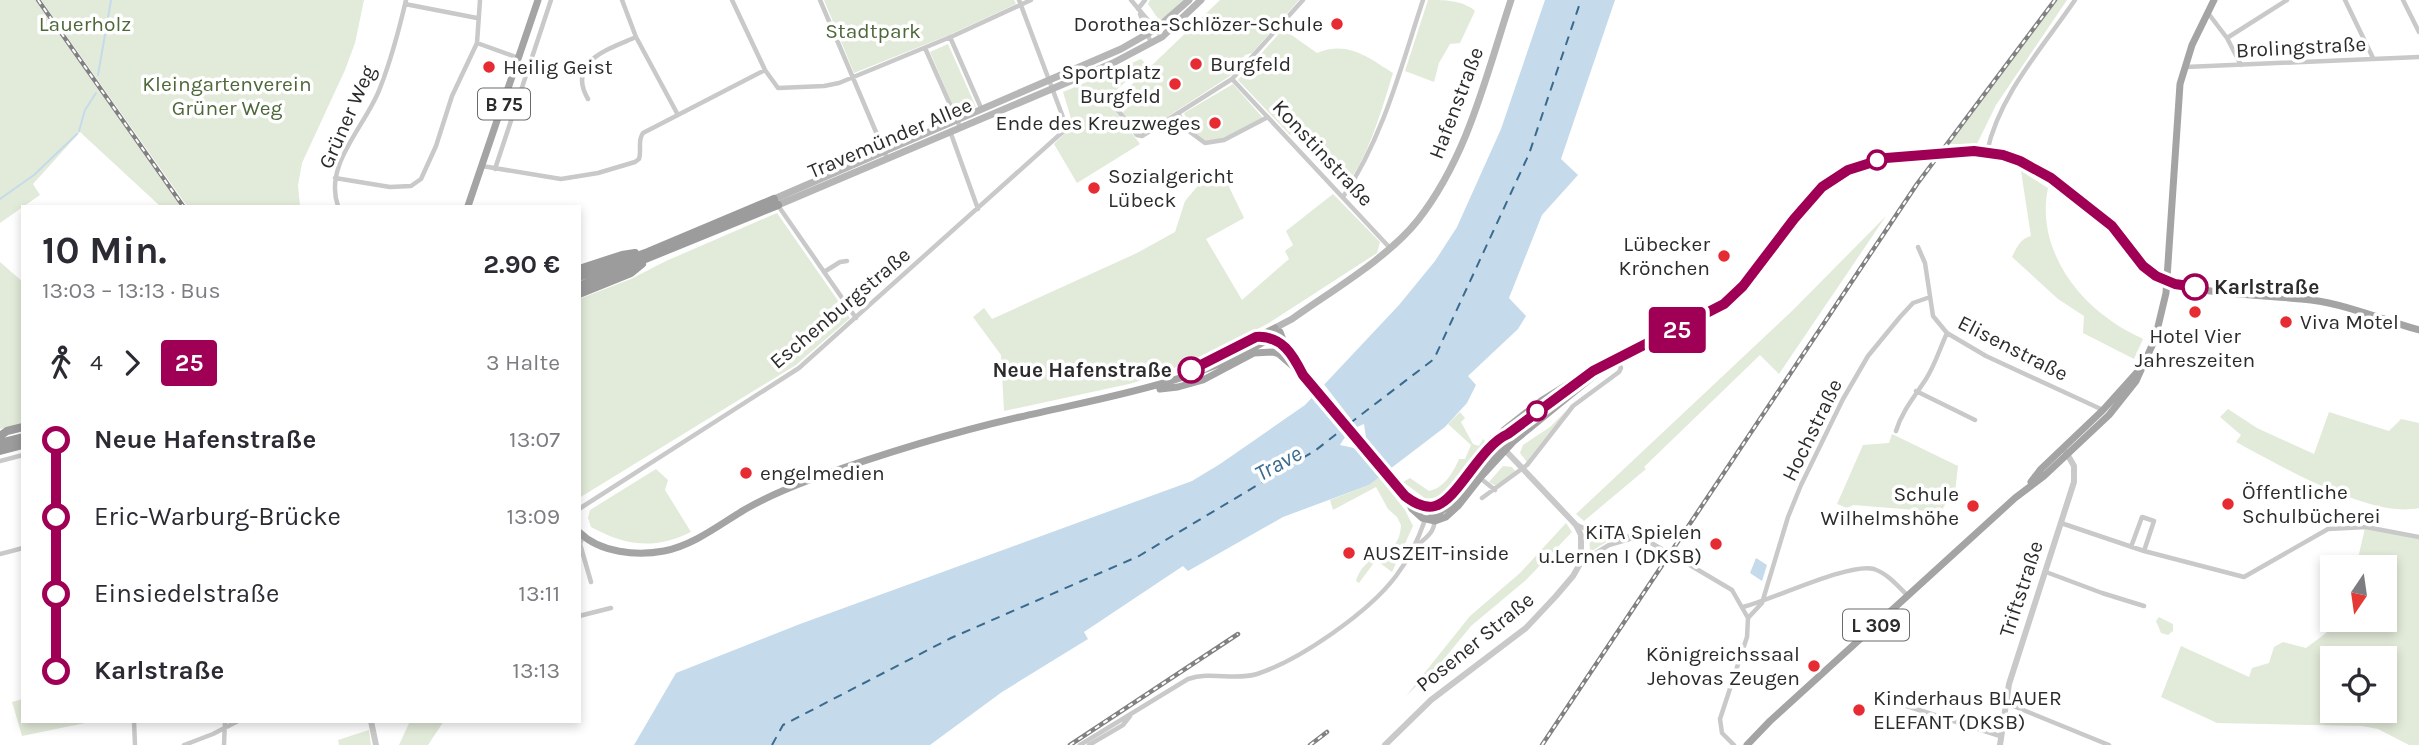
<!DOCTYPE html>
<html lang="de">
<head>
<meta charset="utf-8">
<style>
  :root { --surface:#fff; --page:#f2f2f3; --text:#2b2b33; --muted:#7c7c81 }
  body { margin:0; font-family:Karla,sans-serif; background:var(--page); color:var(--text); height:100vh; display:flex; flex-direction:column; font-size:26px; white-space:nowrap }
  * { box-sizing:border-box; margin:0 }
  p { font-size:23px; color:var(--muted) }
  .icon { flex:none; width:38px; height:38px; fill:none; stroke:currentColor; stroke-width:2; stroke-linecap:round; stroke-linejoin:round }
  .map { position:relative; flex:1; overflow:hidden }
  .drawer { position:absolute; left:21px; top:205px; width:560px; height:518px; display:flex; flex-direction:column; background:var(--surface); border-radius:0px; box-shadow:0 4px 10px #0003 }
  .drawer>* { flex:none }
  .badge { padding:0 14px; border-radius:5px; font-size:24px; line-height:46px }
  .needle { width:46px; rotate:193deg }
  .tools { position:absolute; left:2320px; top:555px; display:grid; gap:14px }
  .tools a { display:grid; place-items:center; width:77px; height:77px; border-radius:0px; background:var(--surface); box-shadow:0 4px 10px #0003; font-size:35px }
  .map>.badge { position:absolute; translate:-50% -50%; box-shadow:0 0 0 4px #fff }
  .legs { display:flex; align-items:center; gap:10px; height:77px; padding:0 21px; font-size:23px }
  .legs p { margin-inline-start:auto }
  .head { display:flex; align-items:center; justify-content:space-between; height:119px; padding:0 21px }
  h1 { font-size:38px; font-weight:700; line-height:52px }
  ul { padding:0 21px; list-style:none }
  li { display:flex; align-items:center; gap:24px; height:77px; font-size:26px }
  li i { display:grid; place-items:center; width:10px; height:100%; margin:0 9px; background:currentColor }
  li i::after { content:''; width:18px; height:18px; margin:-9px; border:5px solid; border-radius:50%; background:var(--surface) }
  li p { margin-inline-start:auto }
  li:first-child i { background:linear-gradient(#0000 50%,currentColor 0) }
  li:last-child i { background:linear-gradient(currentColor 50%,#0000 0) }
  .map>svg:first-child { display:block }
  .green { fill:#e2ead9; fill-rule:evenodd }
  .water { fill:#c5dbeb }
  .pier { fill:#fff }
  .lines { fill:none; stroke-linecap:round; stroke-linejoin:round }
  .stream { stroke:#c5dbeb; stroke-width:2 }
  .ferry { stroke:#3a6b8e; stroke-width:2; stroke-dasharray:9 7; stroke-linecap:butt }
  .minor { stroke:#c9c9c9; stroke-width:4.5 }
  .tertiary { stroke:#c9c9c9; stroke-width:6 }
  .secondary { stroke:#b6b6b6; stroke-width:7 }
  .primary { stroke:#a4a4a4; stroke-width:7 }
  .trunk { stroke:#9c9c9c; stroke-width:8 }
  .rail-casing { stroke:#818181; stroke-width:4.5 }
  .rail { stroke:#fff; stroke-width:2; stroke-dasharray:5; stroke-linecap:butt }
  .minor-bridge { stroke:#c9c9c9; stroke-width:4.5 }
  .primary-bridge { stroke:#a4a4a4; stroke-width:7 }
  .line-1-casing { stroke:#fff; stroke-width:16 }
  .line-1 { stroke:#9f0055; stroke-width:10 }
  .poi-dot { fill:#e72b33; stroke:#fff; stroke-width:2.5 }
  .stop-1-dot { fill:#fff; stroke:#9f0055; stroke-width:3.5 }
  .labels { text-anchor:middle; stroke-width:7; stroke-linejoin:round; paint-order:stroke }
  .shield { fill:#fff; stroke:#6b6b6b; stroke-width:2 }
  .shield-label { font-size:19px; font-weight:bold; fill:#2c2c2c }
  .park-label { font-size:21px; fill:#4e683a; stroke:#fff }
  .poi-label { font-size:21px; fill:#2c2c2c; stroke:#fff; text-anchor:start }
  .street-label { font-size:21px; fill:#2c2c2c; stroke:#fff }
  .stop-label { font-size:21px; font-weight:bold; fill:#2c2c2c; stroke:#fff; text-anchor:start }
  .water-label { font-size:23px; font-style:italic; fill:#3a6b8e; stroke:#fff }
</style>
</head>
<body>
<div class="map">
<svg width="2419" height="745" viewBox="0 0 2419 745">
  <rect width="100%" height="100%" fill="#fff"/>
  <path class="green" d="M 0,0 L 35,0 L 180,206 L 160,206 L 80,132 L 33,184 L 40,195 L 0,223 Z
    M 41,0 L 364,0 L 355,43 L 345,70 L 302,163 L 298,185 L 300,206 L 187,206 Z
    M 824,0 L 1014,0 L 1016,4 L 949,35 L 854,73 Z
    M 1150,0 L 1184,0 L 1167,17 L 1159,20 L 1148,4 Z
    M 1220,0 L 1299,0 L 1252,53 L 1245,55 L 1233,74 L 1144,132 L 1139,132 L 1122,113 L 1132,103 L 1123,93 Z
    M 1428,0 C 1444,0 1463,0 1475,11 L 1460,43 L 1450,44 L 1439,63 L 1434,82 L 1405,71 Z
    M 2057,0 L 2067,0 L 1996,105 L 1977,144 L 1949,144 Z
    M 1283,29 L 1317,53 C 1347,40 1368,57 1393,73 C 1384,102 1366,167 1343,187 L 1312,156 L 1319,149 L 1299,127 L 1290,135 L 1238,80 Z
    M 948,44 L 976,107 L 957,115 L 930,52 Z
    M 1141,59 L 1146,64 L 1106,99 L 1140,144 L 1077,183 L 1054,144 L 1073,125 L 1063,92 Z
    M 1233,84 L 1263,118 L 1223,139 L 1205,142 L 1192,133 L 1184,113 Z
    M 1198,170 L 1221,170 L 1244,218 L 1206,239 L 1242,300 L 1289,259 L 1285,251 L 1293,245 L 1286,231 L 1333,194 L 1380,242 L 1377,253 L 1269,323 L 1212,353 L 1183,363 L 1166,373 L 1129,384 L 1004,411 L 1001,355 L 973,317 L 984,308 L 992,319 L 1137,253 L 1175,232 L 1185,201 L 1197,187 Z
    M 2021,171 L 2048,188 C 2037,240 2068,291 2110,320 C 2120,328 2132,333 2143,339 L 2134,359 L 2083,333 L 2084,316 L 2058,299 L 2012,257 C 2017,247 2020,239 2031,236 Z
    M 777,213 L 850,318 L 796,365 L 579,498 L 579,299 L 631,279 L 666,261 Z
    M 1886,216 L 1779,374 L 1760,355 L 1644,467 L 1646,469 L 1584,521 L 1576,514 L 1793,310 Z
    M 0,262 L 23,282 L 23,424 L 0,429 Z
    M 1568,409 L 1530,457 L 1527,462 L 1520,453 L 1523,445 L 1550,427 Z
    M 2228,409 L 2257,428 L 2314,454 L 2329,412 L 2389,431 L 2401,419 L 2419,423 L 2419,508 C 2371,519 2279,465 2236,442 L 2241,435 L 2220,417 Z
    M 1460,412 L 1465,418 L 1461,422 L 1473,444 L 1479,446 L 1483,439 L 1486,442 L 1444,492 L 1438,497 L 1426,499 L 1403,482 L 1410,478 L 1429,491 C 1444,488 1453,473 1459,459 L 1465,459 L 1471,445 L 1448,424 Z
    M 1892,434 L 1958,466 L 1955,492 L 1940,512 L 1853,505 L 1847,508 L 1837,504 L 1863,445 L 1889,443 Z
    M 1503,466 L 1512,467 L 1516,472 L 1496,486 L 1489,482 Z
    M 656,469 L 668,480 L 665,490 L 691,532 C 654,550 626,546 591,527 L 588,518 L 590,510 Z
    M 1379,477 L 1405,510 L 1413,526 L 1392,572 L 1376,560 L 1359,583 L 1356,581 C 1367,547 1399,562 1401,525 L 1397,517 L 1388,509 L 1376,487 L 1333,510 L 1330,500 L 1369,485 Z
    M 1566,523 L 1572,532 L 1526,580 L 1471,626 L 1444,659 L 1406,696 L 1470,616 L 1520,573 Z
    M 2365,528 L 2419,538 L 2419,745 L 2409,745 L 2378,729 L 2362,726 L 2217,723 L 2161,697 L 2181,646 L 2249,677 L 2252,668 L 2269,663 L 2274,647 L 2283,642 L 2306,648 L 2326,633 L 2333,614 L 2333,620 L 2385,620 L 2385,567 L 2356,567 ZM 2333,658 L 2385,658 L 2385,710 L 2333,710 Z
    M 1589,534 L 1611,536 L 1613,538 L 1590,552 Z
    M 2159,617 L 2173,624 L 2173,631 L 2168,635 L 2161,633 L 2156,621 Z
    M 23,699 L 23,721 L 90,722 L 22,736 L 12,702 Z
    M 410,721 L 444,721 L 428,745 L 399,745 Z
    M 369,730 L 371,745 L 339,745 L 338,740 Z"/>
  <path class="water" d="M 1545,0 L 1615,0 L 1561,159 L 1578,175 L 1542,215 L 1509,298 L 1526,316 L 1518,329 L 1468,376 L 1476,385 L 1467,403 L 1445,427 L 1369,485 L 1283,517 L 1188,571 L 1183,566 L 1084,632 L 1088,639 L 1002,692 L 930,745 L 634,745 L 676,673 L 800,624 L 1192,481 L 1220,464 L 1305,405 L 1399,305 L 1435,261 L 1457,227 L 1501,129 Z
    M 1756,558 L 1767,565 L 1762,581 L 1750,573 Z"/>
  <path class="pier" d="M 1323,383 L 1357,427 L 1364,424 L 1366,438 L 1393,470 L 1381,480 L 1354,448 L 1340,445 L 1345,437 L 1310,396 Z"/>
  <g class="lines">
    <path class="stream" d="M 98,75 L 111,0
      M 79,131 L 85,110 L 96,93
      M 0,199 L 34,175 L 77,134"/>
    <path class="ferry" d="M 1349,424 L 1434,359 L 1529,154 L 1581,0
      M 772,745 L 783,725 L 951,638 L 1139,556 L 1316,450 L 1344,428"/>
    <path class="minor" d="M 622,0 L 636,37 L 678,115
      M 732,0 L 765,70 L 778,88 L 824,86 L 839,83 L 953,36 L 1031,0
      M 820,0 L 887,158
      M 1131,0 L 1162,37
      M 2345,0 L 2373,58
      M 2403,0 L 2419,32
      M 405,4 L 477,18
      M 1138,9 L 1145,0
      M 2208,13 L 2227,38 L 2241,65
      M 1140,14 L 1151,43
      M 950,37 L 982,110
      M 2227,38 L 2287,0
      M 477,43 L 519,58
      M 925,48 L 960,127
      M 2186,67 L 2419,57
      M 1232,79 L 1390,248
      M 588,99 C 566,61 609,49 636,37
      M 1109,99 L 1137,135 L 1142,136 L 1232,79 L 1303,0
      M 1178,113 L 1186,129 L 1205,143 L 1224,140 L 1268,117
      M 950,131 L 978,209
      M 1987,152 C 1999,95 2043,47 2075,0
      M 482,166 L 561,179 L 598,173 L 635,162 L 639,159 C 642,150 637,141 643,133 L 765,70
      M 495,169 L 551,0
      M 335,178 L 390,187 L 411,186 L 421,179 L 436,146 L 452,96 L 477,43 L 480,0
      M 1343,197 C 1383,138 1401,67 1423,0
      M 777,204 L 856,318
      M 338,206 C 323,164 366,126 380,88 C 391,60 399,30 406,0
      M 1918,247 L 1925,263 L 1933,316 L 1947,333 L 1986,356 L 2103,410
      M 824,272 L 840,262 L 847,261
      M 1916,391 L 1975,420
      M 1896,431 C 1902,411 1915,396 1926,379 C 1935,365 1940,348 1947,333
      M 0,461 L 23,455
      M 1480,478 L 1495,490
      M 1482,498 L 1527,465 L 1573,406 L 1619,372 L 1621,368 L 1617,359
      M 579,509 L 799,368 L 1067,128 L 1019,0
      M 2061,523 L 2144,551 L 2244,577 L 2328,529 L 2366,527 L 2419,537
      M 1577,525 C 1599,537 1628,532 1653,544
      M 583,536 L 580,544 L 591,582
      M 1416,546 C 1426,538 1437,531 1434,516 L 1425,508
      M 2131,547 L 2142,517 L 2154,521 L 2144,551
      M 0,554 L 23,548
      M 1683,561 L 1732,590 L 1748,618 L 1747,637 L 1720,719 L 1722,733 L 1734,745
      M 1581,562 L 1609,545 L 1633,538
      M 2046,572 L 2102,593 L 2144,606
      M 1743,607 C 1772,600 1850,562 1874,569 C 1888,574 1898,586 1908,596
      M 579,616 L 611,608
      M 1748,618 L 1762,603 L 1788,517 L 1801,485 L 1843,399 L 1868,356 L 1900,317 L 1913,303 L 1930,297
      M 1891,701 L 2000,736
      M 2006,703 L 2109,745
      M 134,721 L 135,745
      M 184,745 L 213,734 L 238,721
      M 224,745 L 225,721
      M 1080,745 L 1188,679 C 1211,671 1234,681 1257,674 C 1300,660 1369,612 1396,576 C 1409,559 1418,540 1425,520
      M 1089,745 L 1123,725 L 1130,716"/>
    <path class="tertiary" d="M 371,721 L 376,745
      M 1385,745 L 1431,700 L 1526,628 L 1556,596 L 1573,576 L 1581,562 L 1581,535 L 1576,525 L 1504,449
      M 2000,745 L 2009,684 L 2074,482 L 2074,466 L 2066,452"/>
    <path class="secondary" d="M 774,199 L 1121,49 L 1156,29 L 1189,0
      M 778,205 L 1113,63 L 1162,37 L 1201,0
      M 1275,328 L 1292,319 C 1331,291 1388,258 1418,220 C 1468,156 1486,76 1511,0"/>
    <path class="primary" d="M 1944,153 C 2003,146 2035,166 2080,201 C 2092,210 2106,219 2117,231 C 2131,247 2140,267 2159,278 C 2192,295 2272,295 2311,300 C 2349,305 2383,320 2419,330
      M 468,206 L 538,0
      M 1284,345 L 1293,356 L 1302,373
      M 1218,357 L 1275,328
      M 1160,389 L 1178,387 L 1203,380 L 1254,353 L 1273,352 L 1279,354 L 1302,374 L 1405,496 L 1412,509 L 1422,518 L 1435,521 L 1446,517 L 1458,506 L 1480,478 L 1514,441 L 1596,374
      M 2031,482 L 2041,469 L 2103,410 L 2139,370
      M 1405,496 C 1417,505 1429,511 1443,503 L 1504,430 L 1541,401 L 1578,378 L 1693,322 L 1724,305 L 1743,286 L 1812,197 L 1835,177 L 1866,162 L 1886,157 L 1918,155
      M 1428,519 C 1459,505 1476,471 1499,447 C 1521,425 1546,407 1571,389
      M 579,532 C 600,553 637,556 664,551 C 694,545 719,525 744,510 C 766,497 788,488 812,479 C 879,455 950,433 1020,417 C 1109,396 1202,383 1280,332 L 1286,347
      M 1747,745 L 1770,721 L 2015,498 L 2044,476 L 2109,415 L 2136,381 L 2155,339 L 2166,293 L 2180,84 L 2192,45 L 2214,0"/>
    <path class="trunk" d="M 579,269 L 622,255 L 635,253
      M 579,277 L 648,252 L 774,199
      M 579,286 L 778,205
      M 579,294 L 631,273 L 642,264
      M 0,436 L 7,431 L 23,427
      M 0,443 L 23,437
      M 0,451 L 23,445"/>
    <defs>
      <path id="rail" d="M 38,0 L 183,206
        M 1070,745 L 1238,634
        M 1310,745 L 1327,732
        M 1542,745 L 1917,184 L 2055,0"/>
    </defs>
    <use href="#rail" class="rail-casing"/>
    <use href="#rail" class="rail"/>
    <path class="minor-bridge" d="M 1653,544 L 1683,561"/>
    <path class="primary-bridge" d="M 1918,155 L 1944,153"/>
  </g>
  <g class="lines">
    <defs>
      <path id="line-1" d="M 1191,370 L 1256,337 C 1282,335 1293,355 1303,375 L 1405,496 C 1414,503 1424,509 1435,506 C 1458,500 1480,446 1508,434 L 1593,371 L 1724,304 L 1743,286 L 1794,219 L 1822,187 L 1848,170 L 1886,158 L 1974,151 L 2003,155 L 2020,161 L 2051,178 L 2112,226 L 2143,266 L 2156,276 L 2175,284 L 2195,287"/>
    </defs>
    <use href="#line-1" class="line-1-casing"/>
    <use href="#line-1" class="line-1"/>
  </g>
  <g class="poi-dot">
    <circle cx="1337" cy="24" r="7"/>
    <circle cx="1196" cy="64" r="7"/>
    <circle cx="489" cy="67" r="7"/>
    <circle cx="1175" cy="84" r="7"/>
    <circle cx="1215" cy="123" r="7"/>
    <circle cx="1094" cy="188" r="7"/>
    <circle cx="1724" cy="256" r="7"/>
    <circle cx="2195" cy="312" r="7"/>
    <circle cx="2286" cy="322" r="7"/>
    <circle cx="746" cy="473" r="7"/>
    <circle cx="2228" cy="504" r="7"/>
    <circle cx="1973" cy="506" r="7"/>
    <circle cx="1716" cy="544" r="7"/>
    <circle cx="1349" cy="553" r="7"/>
    <circle cx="1814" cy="666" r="7"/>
    <circle cx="1859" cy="710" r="7"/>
  </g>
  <g class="stop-1-dot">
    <circle cx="1877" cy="160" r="9"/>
    <circle cx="2195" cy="287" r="12"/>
    <circle cx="1191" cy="370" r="12"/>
    <circle cx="1537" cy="411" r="9"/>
  </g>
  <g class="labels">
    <g class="shield">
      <rect x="478" y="88.5" width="52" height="31" rx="5"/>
      <rect x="1843" y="609.5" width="66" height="31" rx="5"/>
    </g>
    <g class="shield-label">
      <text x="504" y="111">B 75</text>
      <text x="1876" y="632">L 309</text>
    </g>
    <g class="park-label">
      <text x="85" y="31">Lauerholz</text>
      <text x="873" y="38">Stadtpark</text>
      <text x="227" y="91">Kleingartenverein<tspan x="227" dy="24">Grüner Weg</tspan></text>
    </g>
    <g class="poi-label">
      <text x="1323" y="31" text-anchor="end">Dorothea-Schlözer-Schule</text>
      <text x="1210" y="71">Burgfeld</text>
      <text x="503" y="74">Heilig Geist</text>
      <text x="1161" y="79" text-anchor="end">Sportplatz<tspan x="1161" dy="24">Burgfeld</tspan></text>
      <text x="1201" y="130" text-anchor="end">Ende des Kreuzweges</text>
      <text x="1108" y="183">Sozialgericht<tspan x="1108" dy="24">Lübeck</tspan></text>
      <text x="1710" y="251" text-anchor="end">Lübecker<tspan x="1710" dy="24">Krönchen</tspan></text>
      <text x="2300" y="329">Viva Motel</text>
      <text x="2195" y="343" text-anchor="middle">Hotel Vier<tspan x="2195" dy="24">Jahreszeiten</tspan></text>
      <text x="760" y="480">engelmedien</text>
      <text x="2242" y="499">Öffentliche<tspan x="2242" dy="24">Schulbücherei</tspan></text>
      <text x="1959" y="501" text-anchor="end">Schule<tspan x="1959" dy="24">Wilhelmshöhe</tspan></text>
      <text x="1702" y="539" text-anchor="end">KiTA Spielen<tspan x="1702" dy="24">u.Lernen I (DKSB)</tspan></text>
      <text x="1363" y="560">AUSZEIT-inside</text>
      <text x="1800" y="661" text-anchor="end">Königreichssaal<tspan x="1800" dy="24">Jehovas Zeugen</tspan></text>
      <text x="1873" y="705">Kinderhaus BLAUER<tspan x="1873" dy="24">ELEFANT (DKSB)</tspan></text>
    </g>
    <g class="street-label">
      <text transform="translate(2301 47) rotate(-3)" y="7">Brolingstraße</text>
      <text transform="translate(1456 103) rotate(-69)" y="7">Hafenstraße</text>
      <text transform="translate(347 117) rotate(-66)" y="7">Grüner Weg</text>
      <text transform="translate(890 138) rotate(-23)" y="7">Travemünder Allee</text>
      <text transform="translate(1323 153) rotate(47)" y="7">Konstinstraße</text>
      <text transform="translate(840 308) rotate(-40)" y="7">Eschenburgstraße</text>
      <text transform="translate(2013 348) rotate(27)" y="7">Elisenstraße</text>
      <text transform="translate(1812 430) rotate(-64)" y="7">Hochstraße</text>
      <text transform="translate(2021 589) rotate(-72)" y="7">Triftstraße</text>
      <text transform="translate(1475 642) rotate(-39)" y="7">Posener Straße</text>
    </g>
    <g class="stop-label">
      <text x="2214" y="294">Karlstraße</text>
      <text x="1172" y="377" text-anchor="end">Neue Hafenstraße</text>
    </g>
    <g class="water-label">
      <text transform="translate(1278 463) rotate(-29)" y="8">Trave</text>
    </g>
  </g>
</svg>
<div class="tools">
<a><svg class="needle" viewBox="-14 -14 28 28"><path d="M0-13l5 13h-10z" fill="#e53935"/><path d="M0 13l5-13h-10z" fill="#7c7c81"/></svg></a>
<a><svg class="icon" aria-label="locate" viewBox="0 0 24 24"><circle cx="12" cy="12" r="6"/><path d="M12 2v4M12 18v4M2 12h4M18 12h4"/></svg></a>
</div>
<b class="badge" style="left:1677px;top:330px;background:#9f0055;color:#fff">25</b>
<section class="drawer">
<div class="head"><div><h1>10 Min.</h1><p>13:03 – 13:13 · Bus</p></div><b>2.90 €</b></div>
<div class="legs"><svg class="icon" aria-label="walk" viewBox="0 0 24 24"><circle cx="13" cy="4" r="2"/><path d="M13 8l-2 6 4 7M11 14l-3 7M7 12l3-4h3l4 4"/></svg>4<svg class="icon" aria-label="forward" viewBox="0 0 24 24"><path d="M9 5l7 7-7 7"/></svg><b class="badge" style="background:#9f0055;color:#fff">25</b><p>3 Halte</p></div>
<ul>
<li><i style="color:#9f0055"></i><b>Neue Hafenstraße</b><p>13:07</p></li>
<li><i style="color:#9f0055"></i><span>Eric-Warburg-Brücke</span><p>13:09</p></li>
<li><i style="color:#9f0055"></i><span>Einsiedelstraße</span><p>13:11</p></li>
<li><i style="color:#9f0055"></i><b>Karlstraße</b><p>13:13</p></li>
</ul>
</section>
</div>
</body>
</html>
